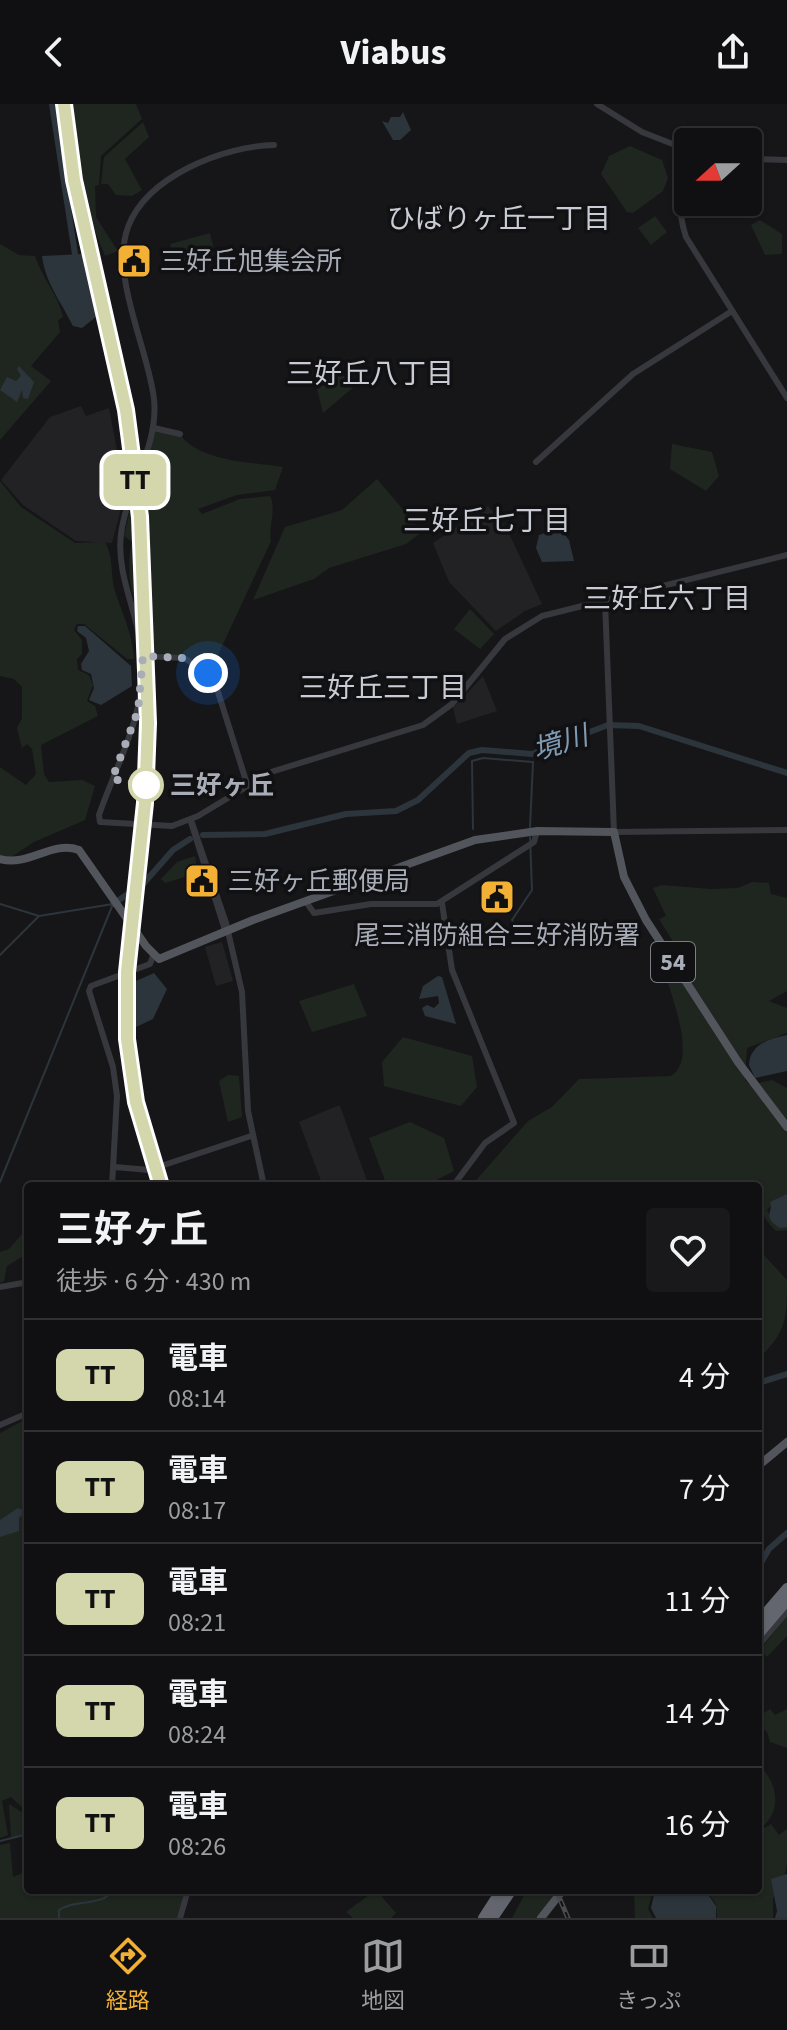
<!DOCTYPE html>
<html lang="ja">
<head>
<meta charset="utf-8">
<style>
  :root { --surface:#101012; --page:#19191b; --text:#f1f3f6; --muted:#9c9d9f; --line:#303032; --accent:#f2b134 }
  body { margin:0; font-family:"Source Sans 3","Noto Sans JP",sans-serif; background:var(--page); color:var(--text); height:100vh; display:flex; flex-direction:column; font-size:30px; white-space:nowrap }
  * { box-sizing:border-box; margin:0 }
  p { font-size:26px; color:var(--muted) }
  .icon { flex:none; width:44px; height:44px; fill:none; stroke:currentColor; stroke-width:2; stroke-linecap:round; stroke-linejoin:round }
  .map { position:relative; flex:1; overflow:hidden }
  .side { position:absolute; left:24px; top:1078px; width:738px; height:712px; display:flex; flex-direction:column; background:var(--surface); border-radius:8px; box-shadow:0 2px 6px #0004,0 0 0 2px var(--line) }
  .side>* { flex:none }
  .badge { padding:0 16px; border-radius:12px; font-size:28px; line-height:52px }
  .needle { width:52px; rotate:249deg }
  .controls { position:absolute; left:674px; top:24px; display:grid; gap:16px }
  .controls a { display:grid; place-items:center; width:88px; height:88px; border-radius:8px; background:var(--surface); box-shadow:0 2px 6px #0004,0 0 0 2px var(--line); font-size:40px }
  .you { position:absolute; width:40px; height:40px; margin:-20px; border:6px solid #fff; border-radius:50%; background:#1a73e8; box-shadow:0 0 0 12px #1a73e833 }
  .map>.badge { position:absolute; translate:-50% -50%; box-shadow:0 0 0 4px #fff }
  .round { display:grid; place-items:center; flex:none; width:84px; height:84px; border-radius:8px; background:var(--page) }
  .head { display:flex; align-items:center; justify-content:space-between; height:136px; padding:0 32px }
  h1 { font-size:38px; font-weight:700; line-height:60px }
  ul { padding:0; list-style:none }
  li { display:flex; align-items:center; gap:24px; height:112px; padding:0 32px; border-top:2px solid var(--line) }
  li div { flex:1 }
  li b { display:block; font-size:30px }
  li em { font-style:normal }
  li .badge { min-width:88px; font-weight:700; text-align:center }
  header { display:flex; justify-content:space-between; align-items:center; height:104px; padding:0 32px; background:var(--surface); font-size:36px; font-weight:700 }
  .tabs { display:flex; justify-content:space-around; align-items:center; height:112px; border-top:2px solid var(--line); background:var(--surface); font-size:22px; color:var(--muted) }
  .tabs a { display:grid; justify-items:center; gap:4px }
  .tabs .active { color:var(--accent) }
  .map>svg:first-child { display:block }
  .built { fill:#222225 }
  .green { fill:#1e261f }
  .water { fill:#2c353c }
  .lines { fill:none; stroke-linecap:round; stroke-linejoin:round }
  .stream { stroke:#2c353c; stroke-width:2 }
  .river { stroke:#2c353c; stroke-width:6 }
  .minor { stroke:#37383d; stroke-width:6 }
  .major { stroke:#53555c; stroke-width:8 }
  .highway { stroke:#63666e; stroke-width:10 }
  .rail-casing { stroke:#4a4c52; stroke-width:5 }
  .rail { stroke:#111113; stroke-width:2; stroke-dasharray:6; stroke-linecap:butt }
  .line-casing { stroke:#fff; stroke-width:18 }
  .line { stroke:#d4d7ab; stroke-width:12 }
  .walk { stroke:#a8adb8; stroke-width:8; stroke-dasharray:0 14.4 }
  .stop-dot { fill:#fff; stroke:#d4d7ab; stroke-width:4 }
  .labels { text-anchor:middle; stroke-width:7; stroke-linejoin:round; paint-order:stroke }
  .shield { fill:#111113; stroke:#7b7e86; stroke-width:2 }
  .shield-label { font-size:24px; font-weight:bold; fill:#a8adb8 }
  .poi-label { font-size:26px; fill:#a8adb8; stroke:#111113; text-anchor:start }
  .stop-label { font-size:26px; font-weight:bold; fill:#a8adb8; stroke:#111113; text-anchor:start }
  .neighbourhood-label { font-size:28px; fill:#c9ccd4; stroke:#111113 }
  .water-label { font-size:28px; font-style:italic; fill:#7f9bb3; stroke:#111113 }
</style>
</head>
<body>
<header><svg class="icon" aria-label="back" viewBox="0 0 24 24"><path d="M15 5l-7 7 7 7"/></svg>Viabus<svg class="icon" aria-label="share" viewBox="0 0 24 24"><path d="M12 15V3M7 8l5-5 5 5M5 13v7h14v-7"/></svg></header>
<div class="map">
<svg width="787" height="1814" viewBox="0 0 787 1814">
  <rect width="100%" height="100%" fill="#161618"/>
  <path class="built" d="M 81,302 L 86,312 L 109,304 L 125,389 L 112,439 L 76,437 L 23,401 L 1,376 L 50,313 Z
    M 488,402 L 506,423 L 542,500 L 525,507 L 496,527 L 449,478 L 433,439 Z
    M 483,572 L 497,607 L 457,620 L 453,604 Z
    M 222,838 L 233,877 L 216,882 L 205,843 Z
    M 337,1002 L 340,1002 L 369,1082 L 323,1082 L 299,1018 Z"/>
  <path class="green" d="M 68,0 L 136,0 L 142,15 L 101,52 L 99,81 L 95,82 L 96,113 L 118,147 L 105,152 L 92,119 L 90,126 Z
    M 143,18 L 149,33 L 125,55 L 142,86 L 132,92 L 116,91 L 108,80 L 101,80 L 104,53 Z
    M 630,42 L 662,56 L 668,74 L 663,87 L 633,109 L 627,108 L 601,70 L 609,52 Z
    M 655,112 L 667,128 L 651,141 L 638,124 Z
    M 760,116 L 782,130 L 782,150 L 765,151 L 751,121 Z
    M 210,129 L 215,150 L 174,159 L 170,140 Z
    M 0,140 L 19,151 L 35,152 C 42,174 58,190 63,213 L 58,216 L 60,228 L 31,262 L 51,277 L 0,336 Z
    M 324,260 L 349,274 L 355,282 L 323,309 L 317,285 Z
    M 155,326 L 180,330 C 199,358 252,358 283,363 L 275,386 L 237,391 L 198,405 L 202,410 L 240,395 L 270,392 C 277,405 268,422 271,437 L 211,566 L 180,551 L 147,548 C 140,510 122,476 132,438 L 124,432 L 141,360 Z
    M 672,340 L 712,348 L 719,372 L 706,387 L 670,365 Z
    M 377,375 L 422,428 L 406,440 L 329,464 L 314,475 L 253,496 L 285,423 L 342,406 Z
    M 0,377 L 21,403 L 75,439 L 105,438 C 114,454 110,469 115,487 C 122,510 133,530 134,555 L 127,555 L 84,520 L 77,520 L 74,526 L 82,536 L 82,550 L 77,555 L 78,566 L 89,571 L 93,581 L 87,597 L 95,602 L 98,612 L 41,641 L 44,670 L 49,678 L 82,676 L 95,682 L 85,716 L 34,738 L 10,754 L 0,751 L 0,663 L 26,681 L 36,670 L 32,645 L 27,640 L 22,644 L 17,624 L 22,614 L 22,583 L 14,575 L 0,572 Z
    M 470,505 L 494,530 L 480,545 L 454,525 Z
    M 195,752 L 198,769 L 165,779 L 161,775 L 177,758 Z
    M 752,778 L 769,779 L 771,790 L 787,794 L 787,887 L 769,897 L 787,904 L 787,929 L 747,944 L 745,976 L 750,981 L 772,976 L 787,984 L 787,1091 L 778,1094 L 767,1106 L 773,1116 L 787,1120 L 787,1126 L 776,1127 C 761,1112 758,1102 758,1082 L 666,1082 L 651,1077 L 583,1082 L 471,1082 L 528,1017 L 552,1003 L 579,975 L 671,972 C 700,954 667,883 661,855 L 682,852 L 659,815 L 666,812 L 653,784 L 662,781 L 711,785 L 738,784 Z
    M 354,880 L 367,912 L 312,928 L 299,897 Z
    M 403,933 L 472,952 L 477,983 L 461,1002 L 384,982 L 382,958 Z
    M 228,971 L 239,972 L 242,1013 L 228,1018 L 219,977 Z
    M 410,1018 L 444,1034 L 454,1067 L 425,1082 L 387,1082 L 369,1034 Z
    M 28,1123 L 28,1149 L 7,1162 L 4,1177 L 0,1179 L 0,1148 L 9,1145 Z
    M 758,1150 L 763,1150 L 787,1176 C 787,1213 787,1228 759,1254 Z
    M 28,1314 L 28,1709 L 11,1693 L 2,1697 L 8,1731 L 0,1734 L 0,1329 Z
    M 787,1512 L 787,1532 L 767,1553 L 760,1546 Z
    M 770,1605 L 775,1611 L 787,1605 L 787,1644 L 770,1638 L 767,1628 L 758,1620 L 758,1613 Z
    M 758,1661 C 779,1678 783,1710 758,1726 Z
    M 9,1700 L 28,1712 L 28,1729 L 11,1734 Z
    M 771,1720 L 779,1731 L 787,1725 L 787,1759 L 784,1776 L 773,1794 L 773,1814 L 717,1814 L 716,1800 L 706,1786 L 699,1786 L 758,1786 L 758,1728 Z
    M 10,1739 L 13,1773 L 28,1767 L 28,1786 L 185,1786 L 177,1814 L 0,1814 L 0,1741 Z
    M 376,1786 L 396,1809 L 391,1814 L 353,1814 L 346,1808 Z
    M 527,1786 L 551,1786 L 554,1792 L 537,1814 L 512,1814 Z
    M 653,1787 L 648,1805 L 653,1814 L 635,1814 L 634,1788 Z"/>
  <path class="water" d="M 403,8 L 411,26 L 400,36 L 393,36 L 382,17 L 388,19 L 391,13 L 400,13 Z
    M 84,150 L 97,212 L 82,224 L 73,222 C 61,198 45,178 42,152 Z
    M 19,262 L 34,278 L 28,295 L 23,294 L 22,286 L 17,298 L 0,286 L 7,273 L 16,277 L 21,272 L 17,265 Z
    M 559,424 L 569,436 L 574,457 L 542,458 L 536,444 L 539,431 Z
    M 78,522 L 85,522 L 131,562 L 132,582 L 101,601 L 89,596 L 94,584 L 91,570 L 82,566 L 81,560 L 89,547 L 86,534 L 77,527 Z
    M 154,869 L 167,885 L 153,915 L 136,923 L 136,877 Z
    M 438,872 L 442,873 L 456,920 L 425,912 L 422,904 L 427,901 L 434,904 L 439,899 L 438,892 L 419,895 L 423,882 Z
    M 787,931 L 787,967 L 755,974 L 749,961 C 750,940 769,935 787,931 Z
    M 787,1090 L 787,1123 L 780,1124 C 761,1113 774,1107 770,1098 Z
    M 18,1404 L 26,1407 L 19,1414 L 19,1427 L 0,1433 L 0,1416 Z
    M 787,1770 L 787,1814 L 775,1814 L 777,1807 L 771,1775 Z
    M 655,1786 L 705,1786 L 716,1802 L 716,1814 L 656,1814 L 651,1804 Z"/>
  <g class="lines">
    <path class="stream" d="M 473,725 L 472,657 L 483,654 L 533,658 L 530,723
      M 0,800 L 39,812 L 113,800 L 0,1078
      M 519,827 L 512,816 L 532,786 L 530,733
      M 0,851 L 39,812
      M 0,1737 L 28,1730
      M 59,1814 L 59,1806 C 77,1794 99,1804 114,1786"/>
    <path class="river" d="M 52,0 L 75,150
      M 203,731 L 265,730 L 346,710 L 396,707 L 418,696 L 469,649 L 482,646 L 532,650 L 608,621 L 639,622 L 787,669
      M 113,800 L 144,779 L 173,746 L 190,735
      M 758,1279 L 787,1270
      M 758,1464 L 769,1445 L 787,1429"/>
    <path class="minor" d="M 597,0 L 642,28 L 688,46
      M 274,41 C 224,42 147,72 128,123 C 110,172 148,244 154,295 C 159,342 127,384 121,430 C 116,472 138,508 142,549 C 148,606 117,659 99,711 L 100,718 L 172,722 L 198,712 L 271,668 L 423,621 L 452,600 L 505,535 L 542,512 L 787,451
      M 685,45 C 680,76 676,103 686,133 L 787,294
      M 748,55 L 787,56
      M 154,324 L 180,330
      M 536,358 L 633,270 L 732,207
      M 605,497 L 614,728 L 787,726
      M 143,552 L 184,554 L 213,572 L 247,680
      M 191,716 L 226,819 L 242,888 L 248,1007 L 264,1082
      M 191,718 L 225,826
      M 306,798 L 314,809 L 371,800 L 437,800 L 534,738 L 537,727
      M 442,799 L 452,866 L 514,1019 L 485,1039 L 453,1082
      M 115,1063 L 149,1066 L 251,1032
      M 112,1082 L 117,992 L 113,963 L 89,887 L 91,882 L 150,860 L 153,852
      M 0,1183 L 28,1178
      M 0,1321 L 28,1309
      M 758,1542 L 787,1508
      M 180,1814 L 188,1786"/>
    <path class="major" d="M 0,755 C 29,763 52,736 79,746 L 146,842 L 159,855 L 253,816 L 475,736 L 537,727 L 614,728 L 624,773 L 646,816 L 738,958 L 787,1023
      M 758,1362 L 787,1338
      M 541,1814 L 563,1786"/>
    <path class="highway" d="M 758,1518 L 787,1484
      M 758,1531 L 787,1497
      M 483,1814 L 501,1786
      M 493,1814 L 512,1786"/>
    <defs>
      <path id="rail" d="M 64,0 L 74,76 L 128,320
        M 151,588 L 145,717 L 129,868 L 128,928 L 137,994 L 163,1082
        M 556,1786 L 568,1814"/>
    </defs>
    <use href="#rail" class="rail-casing"/>
    <use href="#rail" class="rail"/>
  </g>
  <g class="lines">
    <defs>
      <path id="line" d="M 64,0 L 74,76 L 126,306 L 140,413 L 148,619 L 145,699 L 127,868 L 127,935 L 136,998 L 161,1082"/>
    </defs>
    <use href="#line" class="line-casing"/>
    <use href="#line" class="line"/>
    <path class="walk" d="M 146,681 L 112,675 L 138,607 L 143,552 L 184,554 L 208,569"/>
  </g>
  <defs>
    <symbol id="civic-square" viewBox="-11 -11 22 22"><rect x="-9" y="-9" width="18" height="18" rx="4" fill="#f2b134" stroke="#111113"/><path d="M-.6-6.5H3V-4.5H.6V-3L4-1V1h2V6H-6V1h2V-1L-.6-3ZM-1.2 2.5V6h2.4V2.5Z" fill="#111"/></symbol>
  </defs>
  <g fill-rule="evenodd">
    <use href="#civic-square" x="114" y="137" width="40" height="40"/>
    <use href="#civic-square" x="182" y="757" width="40" height="40"/>
    <use href="#civic-square" x="477" y="773" width="40" height="40"/>
  </g>
  <circle class="stop-dot" cx="146" cy="681" r="16"/>
  <g class="labels">
    <rect class="shield" x="651" y="838" width="44" height="40" rx="6"/>
    <g class="shield-label">
      <text x="673" y="866">54</text>
    </g>
    <g class="poi-label">
      <text x="160" y="166">三好丘旭集会所</text>
      <text x="228" y="786">三好ヶ丘郵便局</text>
      <text x="497" y="840" text-anchor="middle">尾三消防組合三好消防署</text>
    </g>
    <g class="stop-label">
      <text x="170" y="690">三好ヶ丘</text>
    </g>
    <g class="neighbourhood-label">
      <text x="499" y="124">ひばりヶ丘一丁目</text>
      <text x="370" y="279">三好丘八丁目</text>
      <text x="487" y="426">三好丘七丁目</text>
      <text x="667" y="504">三好丘六丁目</text>
      <text x="383" y="593">三好丘三丁目</text>
    </g>
    <g class="water-label">
      <text transform="translate(560 638) rotate(-17)" y="10">境川</text>
    </g>
  </g>
</svg>
<div class="controls">
<a><svg class="needle" viewBox="-14 -14 28 28"><path d="M0-13l5 13h-10z" fill="#e53935"/><path d="M0 13l5-13h-10z" fill="#9c9d9f"/></svg></a>
</div>
<div class="you" style="left:208px;top:569px"></div>
<b class="badge" style="left:135px;top:376px;background:#d4d7ab;color:#111">TT</b>
<section class="side">
<div class="head"><div><h1>三好ヶ丘</h1><p>徒歩 · 6 分 · 430 m</p></div><a class="round"><svg class="icon" aria-label="heart" viewBox="0 0 24 24"><path d="M12 20l-8-8c-3-5 5-10 8-4 3-6 11-1 8 4z"/></svg></a></div>
<ul>
<li><span class="badge" style="background:#d4d7ab;color:#111">TT</span><div><b>電車</b><p>08:14</p></div><em>4 分</em></li>
<li><span class="badge" style="background:#d4d7ab;color:#111">TT</span><div><b>電車</b><p>08:17</p></div><em>7 分</em></li>
<li><span class="badge" style="background:#d4d7ab;color:#111">TT</span><div><b>電車</b><p>08:21</p></div><em>11 分</em></li>
<li><span class="badge" style="background:#d4d7ab;color:#111">TT</span><div><b>電車</b><p>08:24</p></div><em>14 分</em></li>
<li><span class="badge" style="background:#d4d7ab;color:#111">TT</span><div><b>電車</b><p>08:26</p></div><em>16 分</em></li>
</ul>
</section>
</div>
<nav class="tabs">
<a class="active"><svg class="icon" aria-label="directions" viewBox="0 0 24 24"><path d="M12 3l9 9-9 9-9-9zM9 14v-3h6M13 9l2 2-2 2"/></svg>経路</a>
<a><svg class="icon" aria-label="map" viewBox="0 0 24 24"><path d="M3 6l6-2 6 2 6-2v14l-6 2-6-2-6 2zM9 4v14M15 6v14"/></svg>地図</a>
<a><svg class="icon" aria-label="tickets" viewBox="0 0 24 24"><path d="M3 7h18v10H3zM15 7v10"/></svg>きっぷ</a>
</nav>
</body>
</html>
